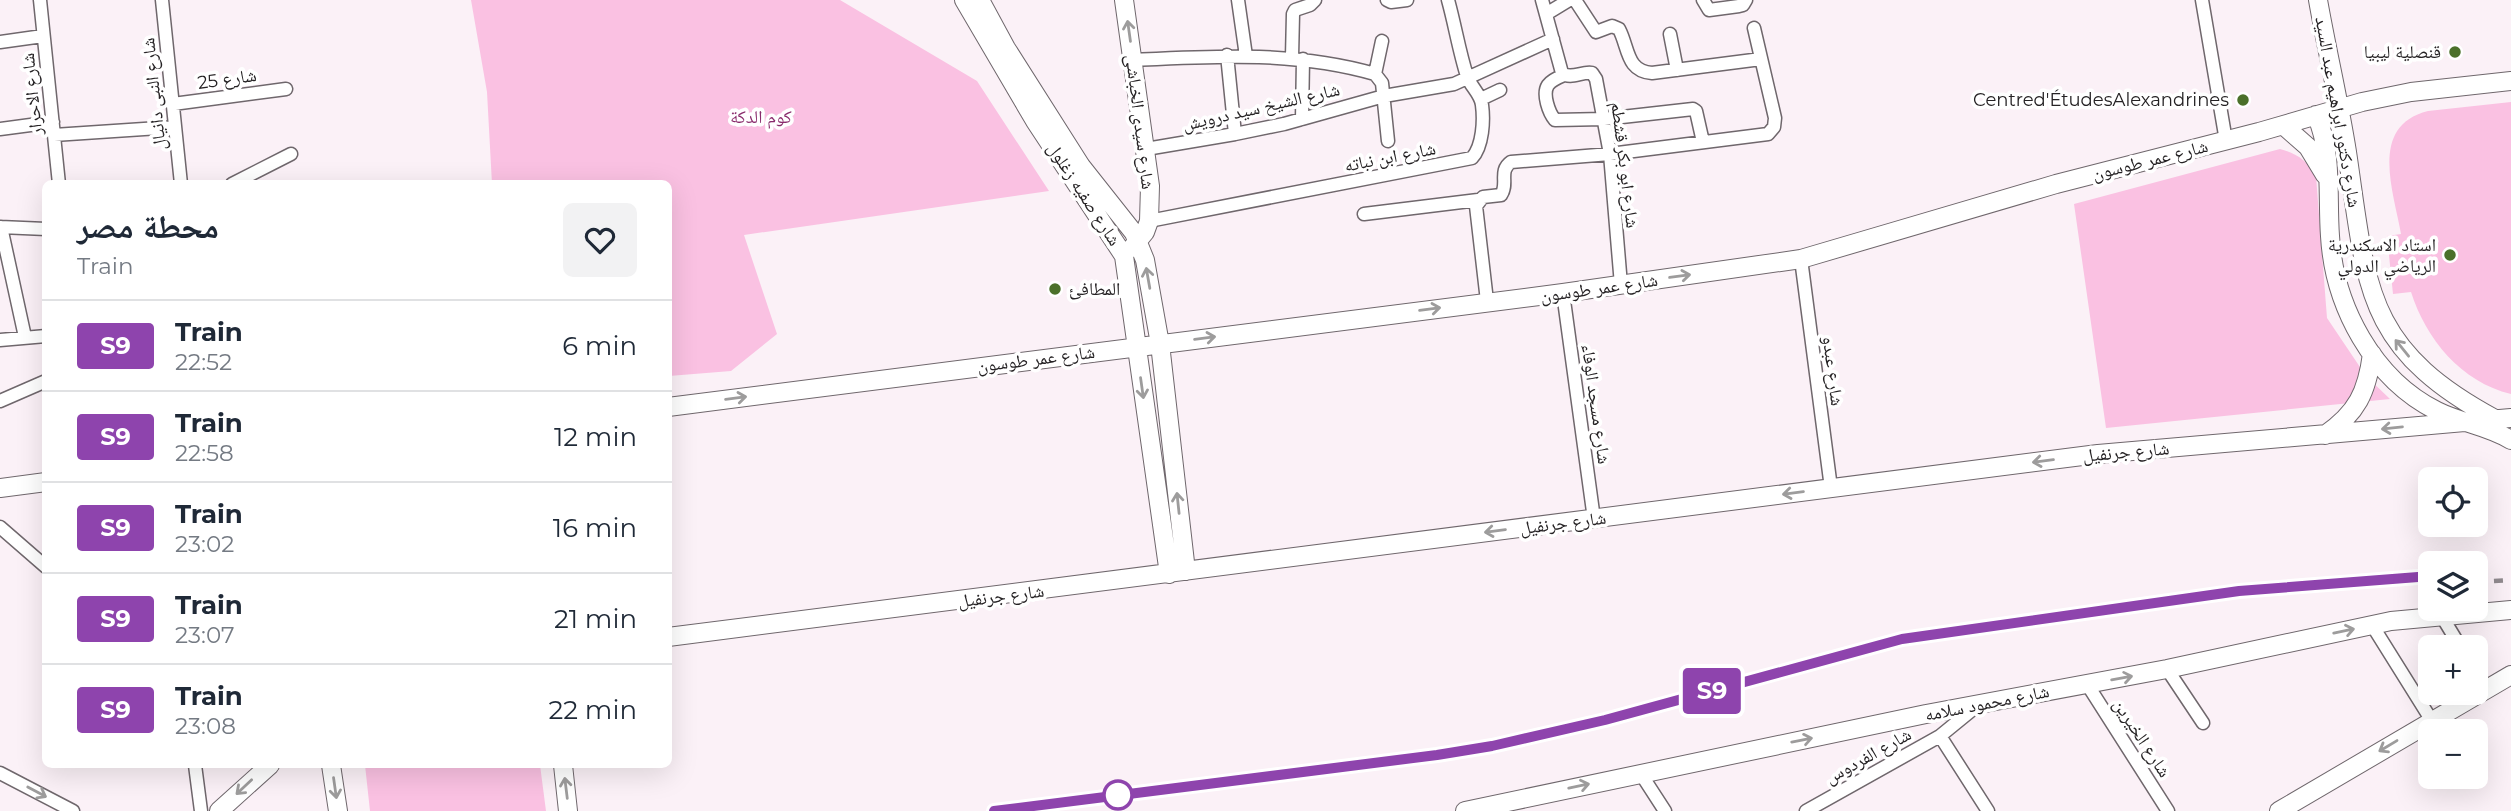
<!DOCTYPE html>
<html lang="en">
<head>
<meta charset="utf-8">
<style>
  :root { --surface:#fff; --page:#f2f2f3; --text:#1f2937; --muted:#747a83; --line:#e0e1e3 }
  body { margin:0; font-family:Montserrat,"Noto Naskh Arabic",sans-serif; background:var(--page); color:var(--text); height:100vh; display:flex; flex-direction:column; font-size:26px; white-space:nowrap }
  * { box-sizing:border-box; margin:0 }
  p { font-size:23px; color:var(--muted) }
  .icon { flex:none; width:38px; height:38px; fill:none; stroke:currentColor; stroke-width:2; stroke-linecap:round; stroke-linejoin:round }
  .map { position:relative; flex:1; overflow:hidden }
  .side { position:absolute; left:42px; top:180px; width:630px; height:588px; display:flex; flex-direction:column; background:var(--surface); border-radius:10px; box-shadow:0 7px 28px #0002 }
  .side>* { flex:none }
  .badge { padding:0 14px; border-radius:5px; font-size:24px; line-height:46px }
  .tools { position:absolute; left:2418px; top:467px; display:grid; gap:14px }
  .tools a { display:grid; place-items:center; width:70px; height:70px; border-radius:10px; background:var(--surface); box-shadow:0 7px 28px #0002; font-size:35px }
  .map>.badge { position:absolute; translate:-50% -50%; box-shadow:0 0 0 4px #fff }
  .round { display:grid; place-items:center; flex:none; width:74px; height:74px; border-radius:10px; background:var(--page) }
  .summary { display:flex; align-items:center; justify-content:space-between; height:119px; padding:0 35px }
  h1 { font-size:33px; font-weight:700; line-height:52px }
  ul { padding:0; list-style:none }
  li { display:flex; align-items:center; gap:21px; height:91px; padding:0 35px; border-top:2px solid var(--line) }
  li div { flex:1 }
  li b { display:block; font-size:26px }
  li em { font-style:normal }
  li .badge { min-width:77px; font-weight:700; text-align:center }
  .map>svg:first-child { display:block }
  .green { fill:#fac1e2 }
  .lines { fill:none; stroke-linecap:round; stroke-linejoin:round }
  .street-casing { stroke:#6f676c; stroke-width:15 }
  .secondary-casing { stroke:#6f676c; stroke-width:20 }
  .street { stroke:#fff; stroke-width:12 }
  .secondary { stroke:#fff; stroke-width:18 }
  .rail { stroke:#908a8e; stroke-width:4.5; stroke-dasharray:9 9; stroke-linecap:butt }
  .oneway { stroke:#9d9c9c }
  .line-casing { stroke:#fff; stroke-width:16 }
  .line { stroke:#8e44ad; stroke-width:10 }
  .poi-dot { fill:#4b702a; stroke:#fff; stroke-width:2.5 }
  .stop-dot { fill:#fff; stroke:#8e44ad; stroke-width:3.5 }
  .labels { text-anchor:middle; stroke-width:7; stroke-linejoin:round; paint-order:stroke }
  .poi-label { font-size:18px; fill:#252224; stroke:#fff; text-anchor:end }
  .street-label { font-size:18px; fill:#252224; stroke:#fff }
  .park-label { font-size:18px; fill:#892b6c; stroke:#fff }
</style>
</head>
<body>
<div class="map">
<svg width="2511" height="811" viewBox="0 0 2511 811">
  <rect width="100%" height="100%" fill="#fbf1f7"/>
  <path class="green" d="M 471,0 L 840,0 L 977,81 L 1049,191 L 744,235 L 777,334 L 731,371 L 669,376 L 668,184 L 492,184 L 487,92 Z
    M 2511,102 L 2511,394 C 2461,382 2426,339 2411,292 L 2393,294 L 2387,236 L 2401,234 C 2394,192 2368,126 2428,111 Z
    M 2280,149 C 2298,154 2307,161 2316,176 L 2327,318 L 2366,376 L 2390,399 L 2106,428 L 2074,204 Z
    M 365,765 L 540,765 L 546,811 L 370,811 Z"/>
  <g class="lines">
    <defs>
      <path id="street" d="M 40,0 L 59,184
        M 162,0 L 181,184
        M 1238,0 L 1246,56
        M 1387,0 L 1391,2 L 1407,0
        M 1542,0 L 1562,73 C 1571,80 1582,71 1592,73 L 1596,79 L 1610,154 L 1621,285
        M 1575,0 L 1596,32 L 1612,26 L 1619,29 C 1629,48 1626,71 1652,73 L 1761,59
        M 1703,0 L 1709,10 L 1739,6 L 1743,5 L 1746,0
        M 2202,0 L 2226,141
        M 1546,14 L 1569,0
        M 1670,34 L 1677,70
        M 0,42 L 43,36
        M 1227,55 L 1235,134
        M 1292,57 L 1293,14 L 1295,10 L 1310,5 L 1315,0
        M 1133,60 C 1215,56 1295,51 1375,74 L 1382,83 L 1388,141
        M 1375,74 L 1382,41
        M 1564,75 C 1559,77 1551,81 1548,85 C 1542,94 1549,113 1555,120 L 1604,119 L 1693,109 L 1696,111 L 1703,142
        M 1481,99 L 1500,90
        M 173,104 L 286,89
        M 1302,119 L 1303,59
        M 0,129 L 53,122
        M 54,135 L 174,127
        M 1146,149 L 1235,134 L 1284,124 L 1384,96 L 1454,84 L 1553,39
        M 232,184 L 291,154
        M 1364,214 L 1478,200
        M 1149,221 L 1472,158 C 1483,146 1484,120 1482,105 C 1481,94 1470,86 1467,76 C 1459,51 1455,25 1448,0
        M 0,227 L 46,229
        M 1,227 L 25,337
        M 1801,259 L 1831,488
        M 1563,293 L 1594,519
        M 1487,301 L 1476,206 L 1483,197 L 1501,195 C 1509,184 1498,171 1511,162 L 1610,154 L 1768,134 L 1774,127 L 1775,118 L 1754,28
        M 0,340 L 46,336
        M 0,401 L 46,381
        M 0,527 L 46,567
        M 2441,615 L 2461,648
        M 2372,625 L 2432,721
        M 2167,669 L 2203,723
        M 2476,674 L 2486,689
        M 2087,684 L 2168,811
        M 1940,736 L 1988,811
        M 195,765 L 201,811
        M 0,773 L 73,811
        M 1641,774 L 1665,811
        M 1806,811 L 1940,736 L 1978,705"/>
      <path id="secondary" d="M 964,0 L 1035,121 L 1124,256 L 1169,574
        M 980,0 L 1006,48 L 1081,166 L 1134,233 L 1145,260 L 1160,344 L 1186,571
        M 1124,0 L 1150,186 L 1149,221 L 1145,232 L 1132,248
        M 2318,0 C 2327,51 2339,101 2347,152 C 2367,286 2363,348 2495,419
        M 2316,115 C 2333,153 2327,195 2330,236 C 2334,306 2373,379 2437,411 C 2461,423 2488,426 2511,440
        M 2283,125 L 2308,147 L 2325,175
        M 668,407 L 1563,293 L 1801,259 L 2056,184 L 2259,132 L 2362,102 L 2411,92 L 2511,81
        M 2325,435 C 2357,413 2367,392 2372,354
        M 0,488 L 46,482
        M 668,637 L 2098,454 L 2511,418
        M 331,765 L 338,811
        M 563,765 L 568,811
        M 219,811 L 270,765
        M 1465,811 L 1926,714 L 2167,669 L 2391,621 L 2511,610
        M 2279,811 L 2511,675"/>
    </defs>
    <use href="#street" class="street-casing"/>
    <use href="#secondary" class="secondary-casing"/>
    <use href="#street" class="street"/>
    <use href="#secondary" class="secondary"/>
    <path class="rail" d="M 2476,582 L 2511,580
      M 994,811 L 1437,755 L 1492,746 L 1605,720 L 1902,639 L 2239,591 L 2431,576"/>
  </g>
  <defs><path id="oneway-shaft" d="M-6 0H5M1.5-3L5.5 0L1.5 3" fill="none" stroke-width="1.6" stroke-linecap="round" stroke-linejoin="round" transform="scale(1.75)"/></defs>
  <g class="oneway">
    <use href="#oneway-shaft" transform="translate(1129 31) rotate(-98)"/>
    <use href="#oneway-shaft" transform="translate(1680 276) rotate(-8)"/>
    <use href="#oneway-shaft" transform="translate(1148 278) rotate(-100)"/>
    <use href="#oneway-shaft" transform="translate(1430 309) rotate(-7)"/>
    <use href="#oneway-shaft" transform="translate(1205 338) rotate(-7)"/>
    <use href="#oneway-shaft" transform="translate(2402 348) rotate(-129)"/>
    <use href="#oneway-shaft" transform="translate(1142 388) rotate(82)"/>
    <use href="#oneway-shaft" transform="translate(736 398) rotate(-7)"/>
    <use href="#oneway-shaft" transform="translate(2392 428) rotate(174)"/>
    <use href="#oneway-shaft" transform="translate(2043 461) rotate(173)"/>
    <use href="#oneway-shaft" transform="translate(1793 493) rotate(173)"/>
    <use href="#oneway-shaft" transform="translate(1178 503) rotate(-96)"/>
    <use href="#oneway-shaft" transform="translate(1495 531) rotate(173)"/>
    <use href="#oneway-shaft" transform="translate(2344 631) rotate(-12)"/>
    <use href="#oneway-shaft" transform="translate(2122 678) rotate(-10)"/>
    <use href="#oneway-shaft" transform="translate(1802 740) rotate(-11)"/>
    <use href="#oneway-shaft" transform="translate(2388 746) rotate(149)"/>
    <use href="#oneway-shaft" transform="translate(1579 786) rotate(-12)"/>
    <use href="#oneway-shaft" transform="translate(244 787) rotate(137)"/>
    <use href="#oneway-shaft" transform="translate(335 788) rotate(82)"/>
    <use href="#oneway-shaft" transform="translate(566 788) rotate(-97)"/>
    <use href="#oneway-shaft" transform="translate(37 792) rotate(28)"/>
  </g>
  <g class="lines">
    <defs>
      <path id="line" d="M 994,811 L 1437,755 L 1492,746 L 1605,720 L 1902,639 L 2239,591 L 2431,576"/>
    </defs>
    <use href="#line" class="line-casing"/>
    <use href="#line" class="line"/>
  </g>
  <g class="poi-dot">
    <circle cx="2455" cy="52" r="7"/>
    <circle cx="2243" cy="100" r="7"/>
    <circle cx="2450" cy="255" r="7"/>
    <circle cx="1055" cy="289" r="7"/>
  </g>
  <circle class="stop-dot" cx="1118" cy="795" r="14"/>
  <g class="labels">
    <g class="poi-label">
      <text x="2441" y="58">قنصلية ليبيا</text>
      <text x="2229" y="106">Centred'ÉtudesAlexandrines</text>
      <text x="2436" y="251">استاد الاسكندرية<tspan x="2436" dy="21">الرياضي الدولي</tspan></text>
      <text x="1069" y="295" text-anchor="start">المطافئ</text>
    </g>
    <g class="street-label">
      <text transform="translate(227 79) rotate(-8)" y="6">شارع 25</text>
      <text transform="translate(32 94) rotate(-96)" y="6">شارع الاحرار</text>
      <text transform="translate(154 94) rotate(-96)" y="6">شارع النبى دانيال</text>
      <text transform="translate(1261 107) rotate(-13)" y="6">شارع الشيخ سيد درويش</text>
      <text transform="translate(2338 112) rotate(80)" y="6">شارع دكتور ابراهيم عبد السيد</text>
      <text transform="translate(1140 122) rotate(83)" y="6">شارع سيدى الخباشى</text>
      <text transform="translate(1390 157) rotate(-11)" y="6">شارع ابن نباته</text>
      <text transform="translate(2150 160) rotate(-14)" y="6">شارع عمر طوسون</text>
      <text transform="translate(1625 165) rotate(83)" y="6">شارع ابو بكر قشطم</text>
      <text transform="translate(1084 194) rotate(57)" y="6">شارع صفيه زغلول</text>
      <text transform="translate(1599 288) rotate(-8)" y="6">شارع عمر طوسون</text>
      <text transform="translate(1036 359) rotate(-7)" y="6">شارع عمر طوسون</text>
      <text transform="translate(1833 371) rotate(83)" y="6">شارع عبدو</text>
      <text transform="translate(1596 404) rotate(82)" y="6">شارع مسجد الوفاء</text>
      <text transform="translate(2126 452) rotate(-5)" y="6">شارع جرنفيل</text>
      <text transform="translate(1563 523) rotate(-7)" y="6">شارع جرنفيل</text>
      <text transform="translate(1001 596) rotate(-7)" y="6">شارع جرنفيل</text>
      <text transform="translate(1987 703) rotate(-11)" y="6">شارع محمود سلامه</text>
      <text transform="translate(2142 738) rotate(57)" y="6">شارع الخيرين</text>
      <text transform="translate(1868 756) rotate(-29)" y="6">شارع الفردوس</text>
    </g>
    <g class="park-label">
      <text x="761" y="123">كوم الدكة</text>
    </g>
  </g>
</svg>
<div class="tools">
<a><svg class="icon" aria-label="locate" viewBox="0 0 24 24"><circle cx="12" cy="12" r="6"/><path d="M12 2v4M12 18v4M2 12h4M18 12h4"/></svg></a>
<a><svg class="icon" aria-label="layers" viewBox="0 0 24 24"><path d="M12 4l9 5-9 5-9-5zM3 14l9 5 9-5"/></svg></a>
<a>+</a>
<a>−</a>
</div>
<b class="badge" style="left:1712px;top:691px;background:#8e44ad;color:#fff">S9</b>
<section class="side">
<div class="summary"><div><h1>محطة مصر</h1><p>Train</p></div><a class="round"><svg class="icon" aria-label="heart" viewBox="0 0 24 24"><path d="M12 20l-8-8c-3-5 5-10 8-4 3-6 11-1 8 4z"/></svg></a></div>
<ul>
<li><span class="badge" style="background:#8e44ad;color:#fff">S9</span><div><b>Train</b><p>22:52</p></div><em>6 min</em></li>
<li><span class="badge" style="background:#8e44ad;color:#fff">S9</span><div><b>Train</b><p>22:58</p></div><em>12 min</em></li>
<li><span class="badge" style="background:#8e44ad;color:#fff">S9</span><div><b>Train</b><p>23:02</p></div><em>16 min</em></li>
<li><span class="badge" style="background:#8e44ad;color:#fff">S9</span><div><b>Train</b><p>23:07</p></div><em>21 min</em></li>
<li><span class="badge" style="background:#8e44ad;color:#fff">S9</span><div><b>Train</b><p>23:08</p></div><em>22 min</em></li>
</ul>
</section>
</div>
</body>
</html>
